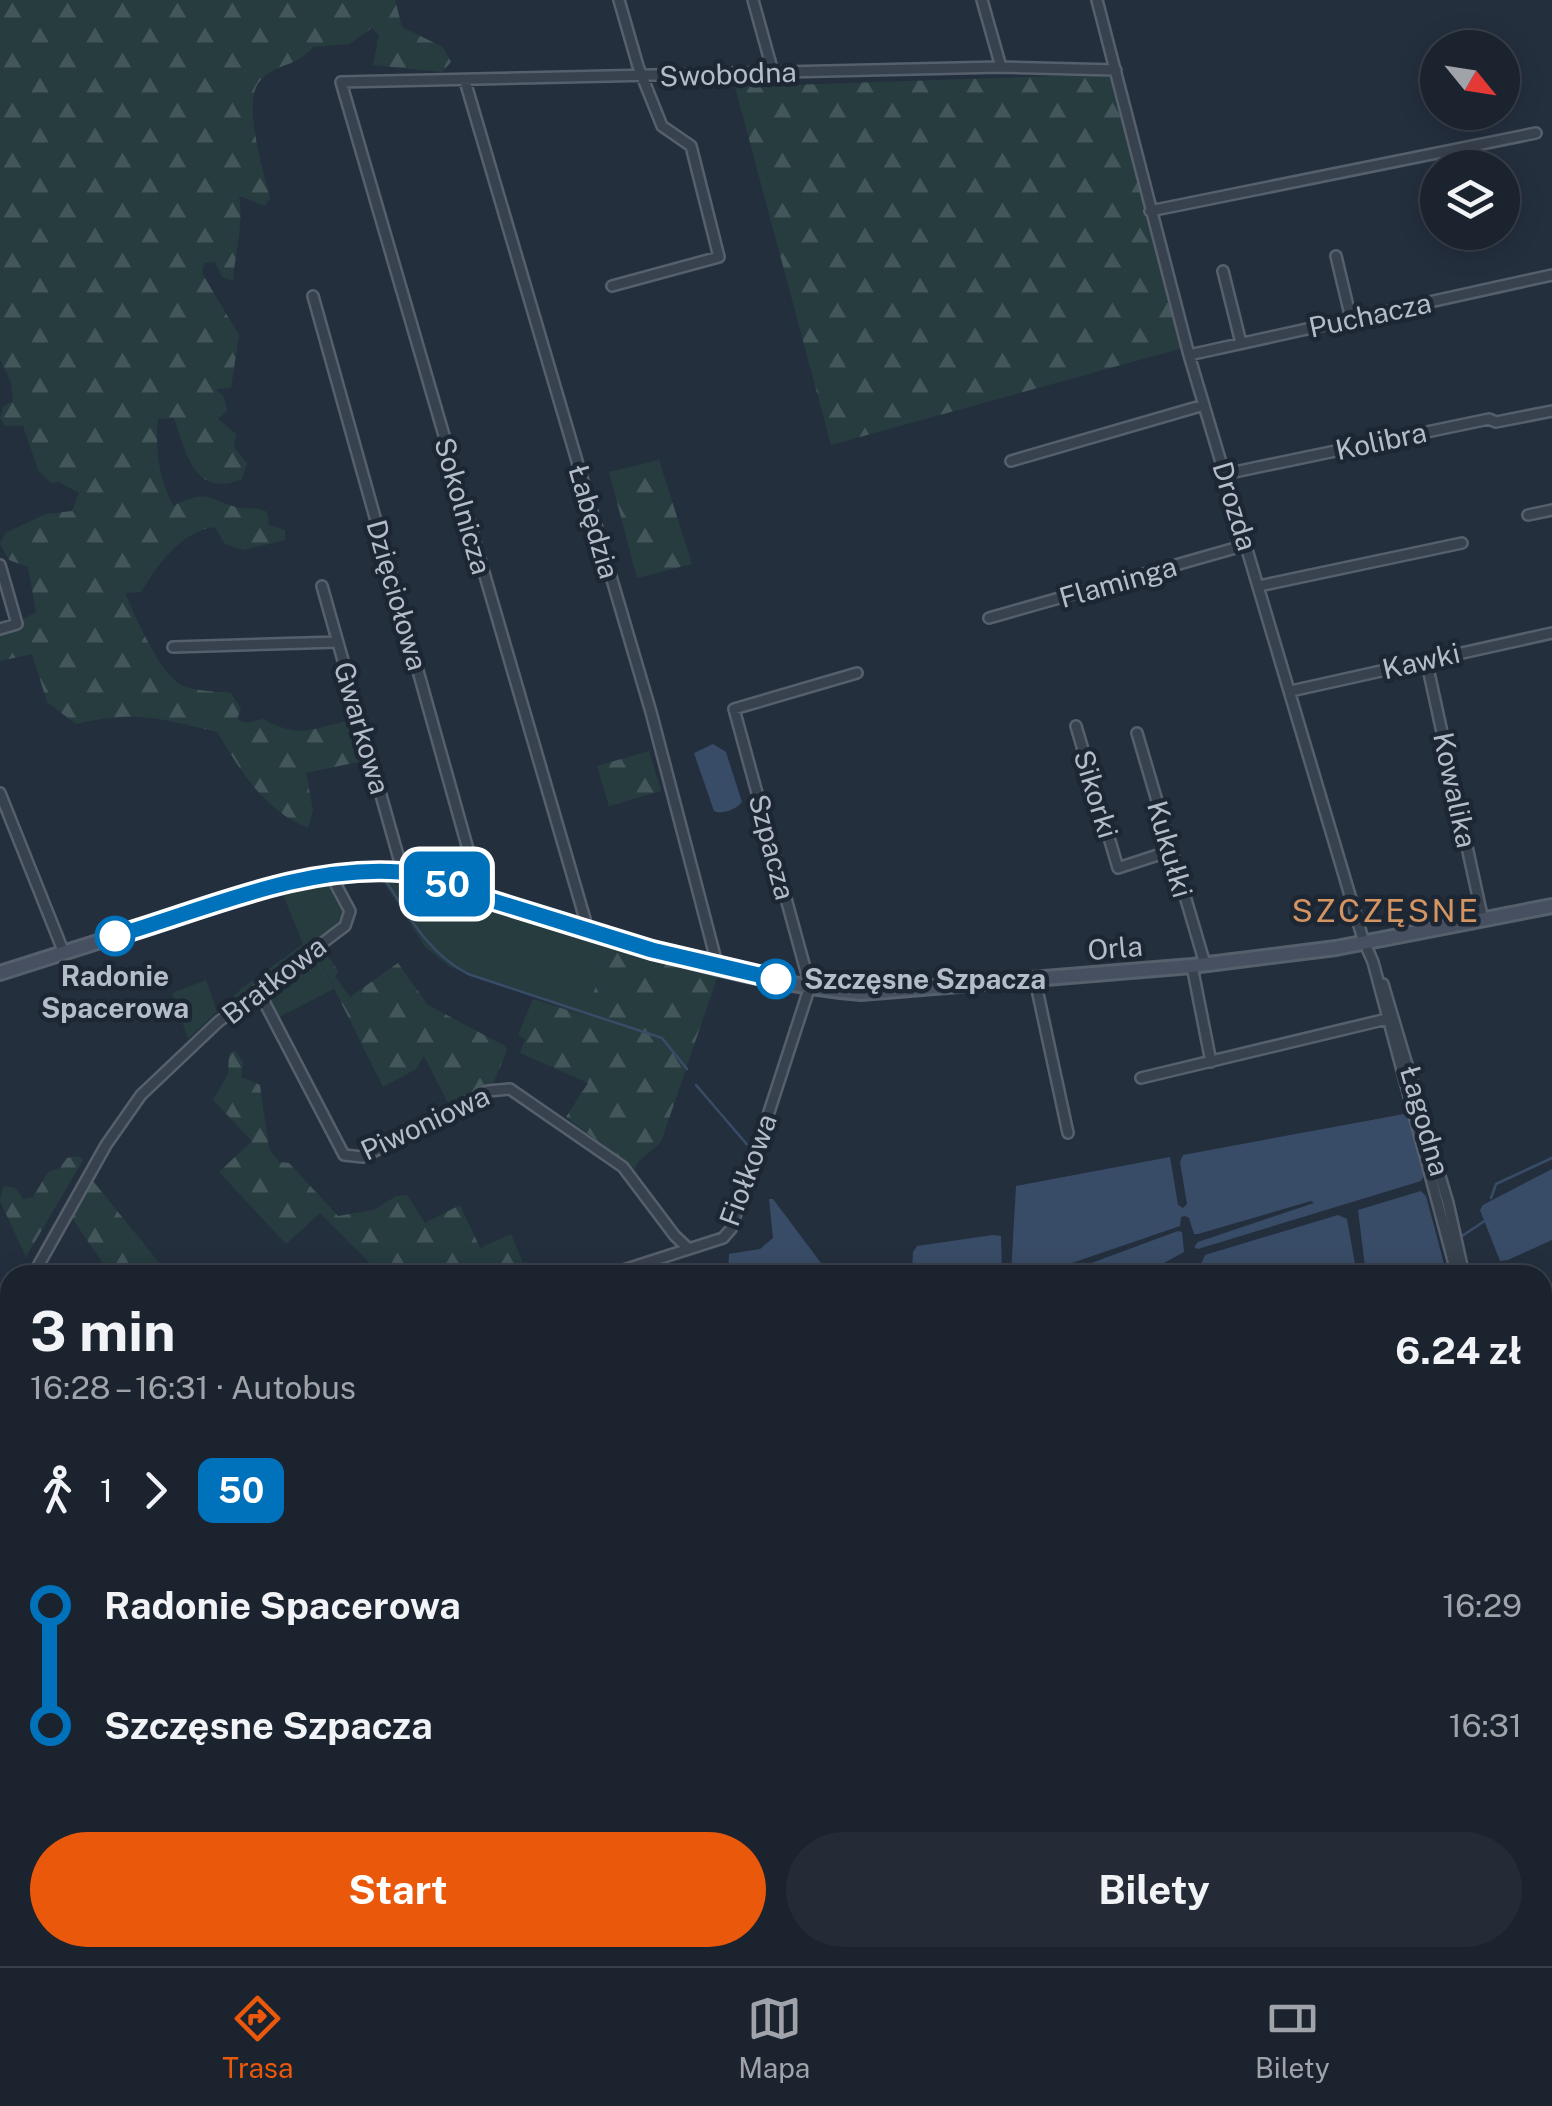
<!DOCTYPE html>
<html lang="pl">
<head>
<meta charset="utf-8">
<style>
  :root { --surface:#1b232e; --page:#242b36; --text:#f1f3f6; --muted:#a0a4aa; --line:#39404a; --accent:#ea580c }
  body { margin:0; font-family:"Public Sans",sans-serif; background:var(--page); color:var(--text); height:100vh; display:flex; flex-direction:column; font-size:38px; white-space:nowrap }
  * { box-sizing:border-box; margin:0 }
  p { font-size:32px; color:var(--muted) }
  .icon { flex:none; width:55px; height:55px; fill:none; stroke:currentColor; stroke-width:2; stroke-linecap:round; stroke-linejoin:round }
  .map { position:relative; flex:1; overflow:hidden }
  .panel { position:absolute; left:0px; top:1265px; width:1552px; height:702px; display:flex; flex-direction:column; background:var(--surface); border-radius:30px 30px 0 0; box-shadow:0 5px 25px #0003,0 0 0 2px var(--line) }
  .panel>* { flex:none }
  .badge { padding:0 20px; border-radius:15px; font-size:35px; line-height:65px }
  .needle { width:65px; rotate:120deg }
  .fabs { position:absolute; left:1420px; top:30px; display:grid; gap:20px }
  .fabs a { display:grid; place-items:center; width:100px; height:100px; border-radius:50%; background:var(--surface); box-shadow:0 5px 25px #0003,0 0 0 2px var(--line); font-size:50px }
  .map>.badge { position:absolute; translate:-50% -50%; box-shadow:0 0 0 5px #fff }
  .legs { display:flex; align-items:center; gap:15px; height:110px; padding:0 30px; font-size:32px }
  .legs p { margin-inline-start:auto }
  .summary { display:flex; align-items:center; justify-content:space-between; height:170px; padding:0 30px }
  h1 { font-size:55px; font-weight:700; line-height:75px }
  .cta { display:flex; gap:20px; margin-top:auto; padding:20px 30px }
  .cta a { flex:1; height:115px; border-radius:60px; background:var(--accent); color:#fff; font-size:40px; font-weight:700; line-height:115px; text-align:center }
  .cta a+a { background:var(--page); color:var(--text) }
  ul { padding:0 30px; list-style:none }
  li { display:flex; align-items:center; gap:35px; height:120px; font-size:38px }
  li i { display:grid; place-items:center; width:15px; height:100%; margin:0 12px; background:currentColor }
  li i::after { content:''; width:25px; height:25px; margin:-12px; border:8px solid; border-radius:50%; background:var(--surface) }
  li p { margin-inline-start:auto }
  li:first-child i { background:linear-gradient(#0000 50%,currentColor 0) }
  li:last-child i { background:linear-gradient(currentColor 50%,#0000 0) }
  .dock { display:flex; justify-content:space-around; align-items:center; height:140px; border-top:2px solid var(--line); background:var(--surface); font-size:28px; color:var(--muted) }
  .dock a { display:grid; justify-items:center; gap:5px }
  .dock .active { color:var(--accent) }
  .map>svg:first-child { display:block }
  .grass { fill:#263c3f }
  .forest { fill:url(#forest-firs) }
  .water { fill:#394c67 }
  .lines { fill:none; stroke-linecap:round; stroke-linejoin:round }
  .stream { stroke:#394c67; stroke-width:2.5 }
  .street-casing { stroke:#565f6c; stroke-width:14 }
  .secondary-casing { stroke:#565f6c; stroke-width:18 }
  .street { stroke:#38414e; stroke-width:9 }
  .secondary { stroke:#465061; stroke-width:12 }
  .line-1-casing { stroke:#fff; stroke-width:22 }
  .line-1 { stroke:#0072bc; stroke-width:15 }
  .stop-1-dot { fill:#fff; stroke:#0072bc; stroke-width:5 }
  .labels { text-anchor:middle; stroke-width:9; stroke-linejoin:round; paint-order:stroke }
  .street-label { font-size:28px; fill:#b4bcc9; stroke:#1d2633 }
  .stop-label { font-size:28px; font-weight:bold; fill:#b4bcc9; stroke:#1d2633 }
  .quarter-label { font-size:32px; letter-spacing:2.5px; fill:#d59563; stroke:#1d2633 }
</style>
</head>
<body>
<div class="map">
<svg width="1552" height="1966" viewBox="0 0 1552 1966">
  <defs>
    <pattern id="forest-firs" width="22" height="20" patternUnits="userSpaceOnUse" patternTransform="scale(2.5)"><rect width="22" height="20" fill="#263c3f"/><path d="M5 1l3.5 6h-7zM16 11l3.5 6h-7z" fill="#435659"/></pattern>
  </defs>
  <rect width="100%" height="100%" fill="#242f3e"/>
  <path class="grass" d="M 356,875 L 417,882 L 609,945 L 586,1016 L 450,967 L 425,947 L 382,880 L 347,882 L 344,889 L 337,881 Z
    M 329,880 L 346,907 L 345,920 L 238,1001 L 234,996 L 242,988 L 303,944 L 281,890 Z
    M 316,952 L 334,989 L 279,1017 L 268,996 L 270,986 Z
    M 206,980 L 217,1012 L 188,1039 L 172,993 Z
    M 697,1958 L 1025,1958 L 1029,1966 L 684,1966 Z"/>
  <path class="forest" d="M 0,0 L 395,0 L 402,27 L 443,47 L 451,62 L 442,72 L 373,65 L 379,35 L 372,28 L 349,44 L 313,47 C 296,68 277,62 260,81 C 241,101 264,172 270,198 L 265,206 L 239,196 C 244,224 235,252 233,281 L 222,277 L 215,262 L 204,263 L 202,273 L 239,335 L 231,388 L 216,389 L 224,397 L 227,411 L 218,419 L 236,434 L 234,447 L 247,463 L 242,479 C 194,499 186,452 174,418 L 158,419 C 155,451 159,477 173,506 C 206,490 204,497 236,507 C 247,510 255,506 267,512 L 269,525 L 285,530 L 285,540 L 243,550 L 225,544 L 215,527 C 181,531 158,564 141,592 L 125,593 C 135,615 161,678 184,686 C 198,692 217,691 231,693 L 241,709 L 237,719 L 246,723 L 263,719 C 299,739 310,729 348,721 L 361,729 L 368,760 L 306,773 L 313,810 L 308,828 C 263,810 241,771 217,732 C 160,718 135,710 76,724 L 47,702 L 32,654 L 0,661 L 0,632 L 36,612 L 28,567 L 9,560 L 0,544 L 5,533 L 46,514 L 72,511 L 79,493 L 59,482 L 51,483 L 38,470 L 23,426 L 5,426 L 0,418 L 3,407 L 13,401 L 11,382 L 0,359 Z
    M 1109,74 L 1183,348 L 831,445 L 735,87 Z
    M 659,460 L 692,564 L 637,578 L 609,472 Z
    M 649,751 L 661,791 L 609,806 L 597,766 Z
    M 609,945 L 649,960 L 718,975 L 661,1142 L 637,1163 L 635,1169 L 566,1117 L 588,1083 L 520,1053 L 525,1039 L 518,1035 L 533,999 L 586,1016 Z
    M 325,952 L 338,971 L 335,977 L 350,997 L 398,963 L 428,1005 L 505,1046 L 507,1050 L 493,1084 L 448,1103 L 424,1056 L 416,1069 L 383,1087 L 319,958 Z
    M 235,1050 L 243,1062 L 241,1077 L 260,1085 L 269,1149 L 279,1162 L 289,1163 L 338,1216 L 374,1210 L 396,1196 L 407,1195 L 425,1223 L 460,1205 L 480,1248 L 511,1234 L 528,1275 L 382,1275 L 320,1213 L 286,1244 L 219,1172 L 252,1141 L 213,1100 L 228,1074 L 229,1054 Z
    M 79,1156 L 83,1160 L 26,1257 L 0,1201 L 3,1186 L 16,1188 L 23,1199 L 33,1197 L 48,1172 L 60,1168 L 67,1158 Z
    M 93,1181 L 169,1275 L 111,1275 L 72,1218 Z
    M 10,1329 L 10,1630 L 0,1615 L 0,1342 Z
    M 1542,1527 L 1552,1527 L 1552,1915 L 1543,1916 Z"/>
  <path class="water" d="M 713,744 L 726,752 L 742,802 C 736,809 723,815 714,811 L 694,753 Z
    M 1404,1114 L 1408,1117 L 1424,1175 L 1421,1181 L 1198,1249 L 1194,1247 L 1198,1242 L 1314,1203 L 1311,1201 L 1198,1234 L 1194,1234 L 1189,1218 L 1185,1216 L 1181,1217 L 1180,1226 L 1037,1275 L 1011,1275 L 1016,1186 L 1170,1157 L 1178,1205 L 1183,1208 L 1187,1204 L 1180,1162 L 1183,1155 Z
    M 1552,1169 L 1552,1240 L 1508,1260 L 1500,1261 L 1480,1210 L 1483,1205 Z
    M 1421,1191 L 1426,1196 L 1447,1275 L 1366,1275 L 1358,1210 Z
    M 769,1199 L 773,1199 L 830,1275 L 728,1275 L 729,1254 L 760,1249 L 773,1238 Z
    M 1338,1215 L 1347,1219 L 1357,1275 L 1196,1275 L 1205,1255 Z
    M 1178,1231 L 1182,1232 L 1184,1252 L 1142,1275 L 1059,1275 Z
    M 993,1235 L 1001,1236 L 1002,1275 L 912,1275 L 913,1252 L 917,1246 Z"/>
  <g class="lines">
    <path class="stream" d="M 386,881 C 410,918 428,953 468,974 L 662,1038 L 687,1069
      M 696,1085 L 750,1148
      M 1491,1198 L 1496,1184 L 1552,1158
      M 1462,1236 L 1486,1220
      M 0,1404 L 10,1405"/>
    <defs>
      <path id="street" d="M 753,0 L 773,72
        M 982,0 L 1001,67
        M 1097,0 L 1189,355 L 1363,939 L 1373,962 L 1457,1275
        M 465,81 L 651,712 L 715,956 L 714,965
        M 1150,211 L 1536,133
        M 1336,256 L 1351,319
        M 1223,271 L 1241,343
        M 612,286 L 719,257 L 691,146 L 662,126 L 638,66 L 619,0
        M 313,296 L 478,885 L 477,894
        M 1189,355 L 1552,275
        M 1011,461 L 1204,405
        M 1225,474 L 1489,419 L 1496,422 L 1552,411
        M 1528,515 L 1552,510
        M 0,565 L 17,624 L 0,629
        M 322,586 L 399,859 L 400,871
        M 1259,586 L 1462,543
        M 989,618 L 1246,545
        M 173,647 L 338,642
        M 1426,659 L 1483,920
        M 1291,691 L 1552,633
        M 1076,726 L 1118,868 L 1170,851
        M 1137,733 L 1205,964
        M 0,793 L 64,953
        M 583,929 L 585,919 L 341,82 L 1001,67 L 1116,70
        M 1192,966 L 1211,1062
        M 1035,980 L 1068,1133
        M 1383,984 L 1448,1203 L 1464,1275
        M 258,990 L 344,1155 L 363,1157 L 488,1091 L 510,1089 L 623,1167 L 675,1236 L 689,1249
        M 1141,1078 L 1391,1018
        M 33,1275 L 106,1145 L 141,1095 L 218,1022 L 345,926 L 350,911 L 335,883 L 333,873
        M 608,1275 L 723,1238 L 731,1229 L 810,986 L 734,709 L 857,673
        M 1542,1348 L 1552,1349
        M 1542,1930 L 1552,1930
        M 484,1958 L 489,1966
        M 1321,1958 L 1325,1966"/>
      <path id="secondary" d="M 0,973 C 59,954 117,936 176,917 C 256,892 344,855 429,878 C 566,923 718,981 861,993 L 1192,966 L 1336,948 L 1552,906"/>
    </defs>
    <use href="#street" class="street-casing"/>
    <use href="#secondary" class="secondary-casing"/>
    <use href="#street" class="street"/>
    <use href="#secondary" class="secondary"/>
  </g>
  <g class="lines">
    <defs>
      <path id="line-1" d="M 115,936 C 207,909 302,865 400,872 L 652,950 L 776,979"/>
    </defs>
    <use href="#line-1" class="line-1-casing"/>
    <use href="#line-1" class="line-1"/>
  </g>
  <g class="stop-1-dot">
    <circle cx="115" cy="936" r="18"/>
    <circle cx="776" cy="979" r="18"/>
  </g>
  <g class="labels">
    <g class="street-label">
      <text transform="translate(728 74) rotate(-2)" y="10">Swobodna</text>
      <text transform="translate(1370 315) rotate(-12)" y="10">Puchacza</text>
      <text transform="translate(1381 441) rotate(-12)" y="10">Kolibra</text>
      <text transform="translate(463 506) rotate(74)" y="10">Sokolnicza</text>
      <text transform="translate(1235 506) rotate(73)" y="10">Drozda</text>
      <text transform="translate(594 522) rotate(74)" y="10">Łabędzia</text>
      <text transform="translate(1118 582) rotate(-16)" y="10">Flaminga</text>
      <text transform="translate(397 595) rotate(74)" y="10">Dzięciołowa</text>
      <text transform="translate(1421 661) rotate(-13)" y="10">Kawki</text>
      <text transform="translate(362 728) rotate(74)" y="10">Gwarkowa</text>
      <text transform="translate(1455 790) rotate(78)" y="10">Kowalika</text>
      <text transform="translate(1096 794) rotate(73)" y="10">Sikorki</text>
      <text transform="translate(772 847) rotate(75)" y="10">Szpacza</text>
      <text transform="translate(1170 849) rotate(74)" y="10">Kukułki</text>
      <text transform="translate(1115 948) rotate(-5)" y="10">Orla</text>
      <text transform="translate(274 980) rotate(-38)" y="10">Bratkowa</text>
      <text transform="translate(1425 1121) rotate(74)" y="10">Łagodna</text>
      <text transform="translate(425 1123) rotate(-25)" y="10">Piwoniowa</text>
      <text transform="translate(748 1170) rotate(-70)" y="10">Fiołkowa</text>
    </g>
    <g class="stop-label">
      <text x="115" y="986">Radonie<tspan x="115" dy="32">Spacerowa</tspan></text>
      <text x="804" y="989" text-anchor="start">Szczęsne Szpacza</text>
    </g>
    <g class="quarter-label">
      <text x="1386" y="922">SZCZĘSNE</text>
    </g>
  </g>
</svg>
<div class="fabs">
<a><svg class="needle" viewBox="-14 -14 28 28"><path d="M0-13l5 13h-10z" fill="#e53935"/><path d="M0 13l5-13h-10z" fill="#a0a4aa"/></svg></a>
<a><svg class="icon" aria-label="layers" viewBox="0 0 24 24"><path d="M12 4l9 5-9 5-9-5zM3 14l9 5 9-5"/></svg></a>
</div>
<b class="badge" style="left:447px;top:884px;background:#0072bc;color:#fff">50</b>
<section class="panel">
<div class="summary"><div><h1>3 min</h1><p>16:28 – 16:31 · Autobus</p></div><b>6.24 zł</b></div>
<div class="legs"><svg class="icon" aria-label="walk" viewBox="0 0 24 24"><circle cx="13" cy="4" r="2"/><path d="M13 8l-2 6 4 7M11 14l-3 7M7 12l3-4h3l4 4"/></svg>1<svg class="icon" aria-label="forward" viewBox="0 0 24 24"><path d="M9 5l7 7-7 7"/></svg><b class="badge" style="background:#0072bc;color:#fff">50</b></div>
<ul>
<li><i style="color:#0072bc"></i><b>Radonie Spacerowa</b><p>16:29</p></li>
<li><i style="color:#0072bc"></i><b>Szczęsne Szpacza</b><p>16:31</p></li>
</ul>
<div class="cta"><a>Start</a><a>Bilety</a></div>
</section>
</div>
<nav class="dock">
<a class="active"><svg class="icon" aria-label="directions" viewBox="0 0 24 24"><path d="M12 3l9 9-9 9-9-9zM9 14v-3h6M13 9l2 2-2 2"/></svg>Trasa</a>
<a><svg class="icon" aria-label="map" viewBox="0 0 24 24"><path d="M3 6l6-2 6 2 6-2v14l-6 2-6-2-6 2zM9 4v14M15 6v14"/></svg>Mapa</a>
<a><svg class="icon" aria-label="tickets" viewBox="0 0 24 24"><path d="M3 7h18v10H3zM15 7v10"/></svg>Bilety</a>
</nav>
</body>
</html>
